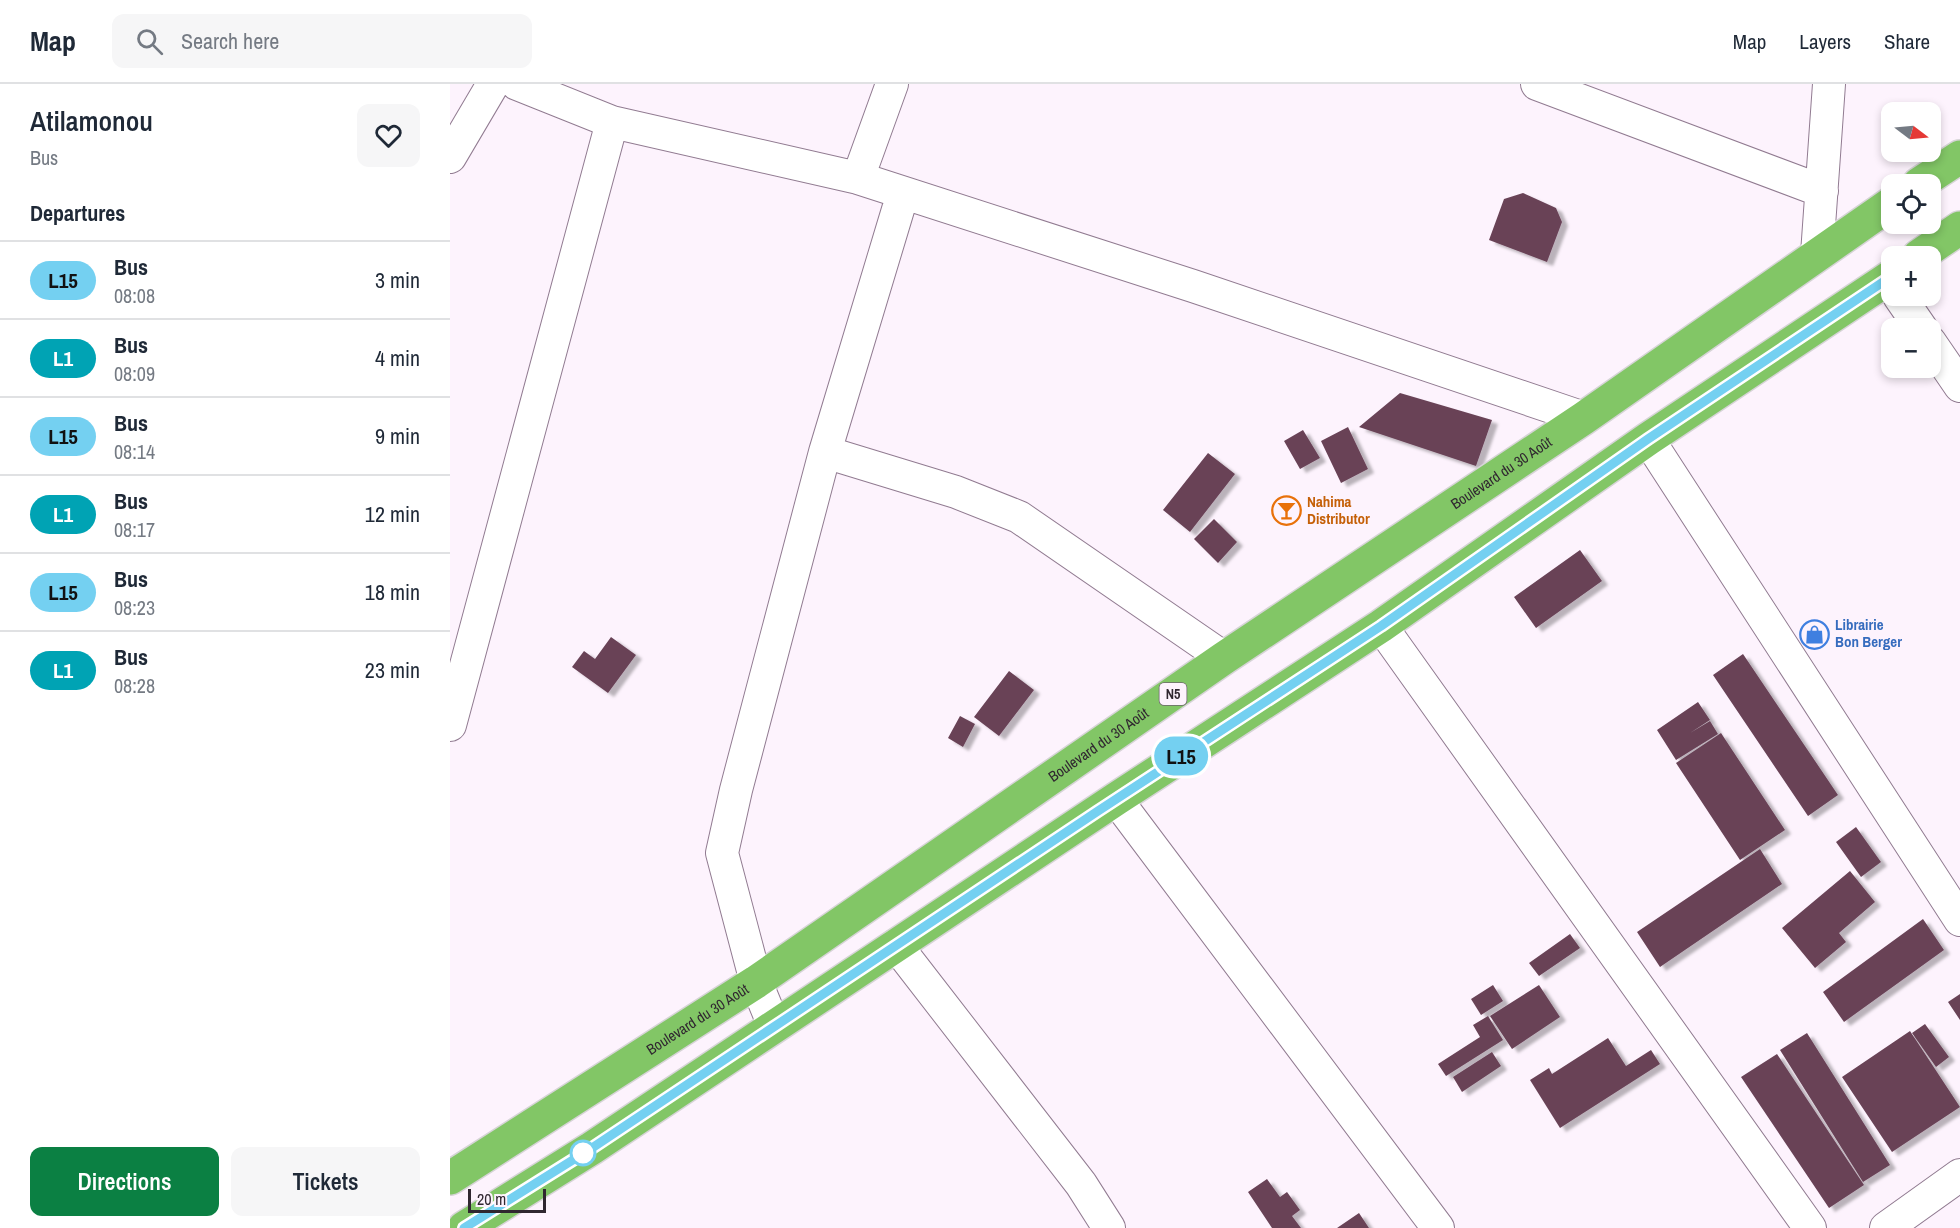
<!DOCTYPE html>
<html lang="en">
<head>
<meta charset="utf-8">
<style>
  :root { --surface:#fff; --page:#f6f6f7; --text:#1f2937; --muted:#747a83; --line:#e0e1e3; --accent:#0b8043 }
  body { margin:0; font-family:"Archivo Narrow",sans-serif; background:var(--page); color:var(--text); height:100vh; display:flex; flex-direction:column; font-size:22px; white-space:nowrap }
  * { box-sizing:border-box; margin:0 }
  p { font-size:20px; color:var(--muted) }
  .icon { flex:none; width:33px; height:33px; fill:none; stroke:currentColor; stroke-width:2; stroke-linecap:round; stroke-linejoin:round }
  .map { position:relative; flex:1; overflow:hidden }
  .details { display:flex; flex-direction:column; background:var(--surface); width:450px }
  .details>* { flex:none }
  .badge { padding:0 12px; border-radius:20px; font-size:21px; line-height:39px }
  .needle { width:39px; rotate:106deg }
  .fabs { position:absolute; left:1431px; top:18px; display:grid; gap:12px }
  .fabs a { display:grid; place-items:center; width:60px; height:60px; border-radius:12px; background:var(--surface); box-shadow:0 3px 9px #0003; font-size:30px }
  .scale { position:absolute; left:18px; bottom:15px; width:78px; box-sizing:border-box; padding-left:6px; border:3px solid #302730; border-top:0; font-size:16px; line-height:21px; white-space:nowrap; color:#302730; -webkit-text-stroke:4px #fdf3fd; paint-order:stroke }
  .map>.badge { position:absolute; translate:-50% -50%; box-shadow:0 0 0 3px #fff }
  h2 { padding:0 30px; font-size:22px; line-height:54px }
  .round { display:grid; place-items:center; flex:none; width:63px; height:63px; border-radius:12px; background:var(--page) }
  .overview { display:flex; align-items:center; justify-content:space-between; height:102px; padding:0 30px }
  h1 { font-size:28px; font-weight:600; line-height:45px }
  .action { display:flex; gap:12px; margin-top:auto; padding:12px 30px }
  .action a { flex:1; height:69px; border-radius:12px; background:var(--accent); color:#fff; font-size:24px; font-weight:600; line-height:69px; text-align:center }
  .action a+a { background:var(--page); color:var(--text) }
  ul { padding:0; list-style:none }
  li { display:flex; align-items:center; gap:18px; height:78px; padding:0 30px; border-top:2px solid var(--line) }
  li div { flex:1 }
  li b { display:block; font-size:22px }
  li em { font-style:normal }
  li .badge { min-width:66px; font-weight:700; text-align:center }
  header { display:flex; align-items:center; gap:36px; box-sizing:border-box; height:84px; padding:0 30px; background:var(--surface); border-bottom:2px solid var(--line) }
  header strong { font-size:28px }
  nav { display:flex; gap:33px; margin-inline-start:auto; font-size:21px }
  .search { width:420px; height:54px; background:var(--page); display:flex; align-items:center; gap:15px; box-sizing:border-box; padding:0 21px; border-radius:12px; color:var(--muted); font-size:22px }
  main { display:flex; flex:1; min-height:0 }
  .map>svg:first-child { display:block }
  .building { fill:#694357; filter:url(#shadow) }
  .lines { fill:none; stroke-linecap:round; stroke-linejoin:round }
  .minor-casing { stroke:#917b91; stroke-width:34 }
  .trunk-casing { stroke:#d6d4d6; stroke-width:36 }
  .minor { stroke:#fff; stroke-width:32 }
  .trunk { stroke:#82c666; stroke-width:33 }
  .line-casing { stroke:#fff; stroke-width:14 }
  .line { stroke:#74d0f1; stroke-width:9 }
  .stop-dot { fill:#fff; stroke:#74d0f1; stroke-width:3 }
  .labels { text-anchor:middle; stroke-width:6; stroke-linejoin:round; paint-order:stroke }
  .shield { fill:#fdf3fd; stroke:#6e646e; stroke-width:1.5 }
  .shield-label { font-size:14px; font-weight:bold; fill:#302730 }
  .street-label { font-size:15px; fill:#302730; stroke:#fdf3fd }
  .food-label { font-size:15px; font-weight:bold; fill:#c56008; stroke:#fdf3fd; text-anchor:start }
  .shop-label { font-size:15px; font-weight:bold; fill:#366cbe; stroke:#fdf3fd; text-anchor:start }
</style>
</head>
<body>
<header>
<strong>Map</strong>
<div class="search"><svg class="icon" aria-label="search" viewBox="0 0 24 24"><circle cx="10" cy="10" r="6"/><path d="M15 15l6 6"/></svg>Search here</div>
<nav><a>Map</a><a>Layers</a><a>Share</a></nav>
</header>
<main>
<section class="details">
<div class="overview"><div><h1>Atilamonou</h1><p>Bus</p></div><a class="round"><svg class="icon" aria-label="heart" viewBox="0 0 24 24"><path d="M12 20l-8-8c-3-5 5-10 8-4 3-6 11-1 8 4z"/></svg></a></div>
<h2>Departures</h2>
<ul>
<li><span class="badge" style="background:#74d0f1;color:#111">L15</span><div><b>Bus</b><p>08:08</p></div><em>3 min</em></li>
<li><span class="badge" style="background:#00a3b4;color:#fff">L1</span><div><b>Bus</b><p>08:09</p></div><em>4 min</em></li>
<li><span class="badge" style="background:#74d0f1;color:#111">L15</span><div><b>Bus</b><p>08:14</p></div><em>9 min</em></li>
<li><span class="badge" style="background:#00a3b4;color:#fff">L1</span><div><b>Bus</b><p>08:17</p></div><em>12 min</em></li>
<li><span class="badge" style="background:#74d0f1;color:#111">L15</span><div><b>Bus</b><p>08:23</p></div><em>18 min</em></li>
<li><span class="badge" style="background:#00a3b4;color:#fff">L1</span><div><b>Bus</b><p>08:28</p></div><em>23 min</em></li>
</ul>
<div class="action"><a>Directions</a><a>Tickets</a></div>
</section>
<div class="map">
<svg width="1510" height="1144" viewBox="0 0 1510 1144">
  <defs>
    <filter id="shadow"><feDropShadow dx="6" dy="4" stdDeviation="1.5" flood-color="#0004"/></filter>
  </defs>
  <rect width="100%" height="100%" fill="#fdf3fd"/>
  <path class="building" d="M 1073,109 L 1106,124 L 1112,138 L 1097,178 L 1039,156 L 1054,115 Z
    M 950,309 L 1042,336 L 1026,382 L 909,343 Z
    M 898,343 L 918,385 L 891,399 L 871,357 Z
    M 853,346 L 870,374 L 850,385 L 834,357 Z
    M 758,369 L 785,390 L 740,448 L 713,426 Z
    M 764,435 L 787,458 L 768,479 L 744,455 Z
    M 1130,466 L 1152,497 L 1086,544 L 1064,513 Z
    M 161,553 L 186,571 L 158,609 L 122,583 L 134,567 L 145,575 Z
    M 1293,570 L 1388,711 L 1358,732 L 1263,591 Z
    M 559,587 L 584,606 L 549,652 L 524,633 Z
    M 1248,618 L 1260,636 L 1240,649 L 1260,637 L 1268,650 L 1226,676 L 1207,646 Z
    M 510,632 L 525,640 L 513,663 L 498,654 Z
    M 1271,649 L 1335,746 L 1290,776 L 1226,679 Z
    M 1406,743 L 1431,778 L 1411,793 L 1386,758 Z
    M 1310,765 L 1332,800 L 1210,883 L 1187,848 Z
    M 1400,787 L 1425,818 L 1389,849 L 1396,858 L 1365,884 L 1332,844 Z
    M 1473,835 L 1494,866 L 1394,938 L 1373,908 Z
    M 1120,850 L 1130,864 L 1089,892 L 1079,879 Z
    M 1043,901 L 1053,917 L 1031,931 L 1021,915 Z
    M 1089,901 L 1110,933 L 1062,965 L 1040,932 Z
    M 1510,910 L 1510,936 L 1498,918 Z
    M 1038,932 L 1053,956 L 996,992 L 988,980 L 1030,953 L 1023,941 Z
    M 1475,940 L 1499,973 L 1486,983 L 1462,949 Z
    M 1460,947 L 1510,1023 L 1442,1068 L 1392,993 Z
    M 1357,949 L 1440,1081 L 1413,1098 L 1330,966 Z
    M 1158,954 L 1176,982 L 1201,966 L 1210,980 L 1110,1044 L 1080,996 L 1099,984 L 1102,990 Z
    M 1042,968 L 1051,982 L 1012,1008 L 1003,993 Z
    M 1327,970 L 1414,1101 L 1379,1124 L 1291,993 Z
    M 817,1095 L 830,1113 L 837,1108 L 850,1126 L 842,1132 L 851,1144 L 822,1144 L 798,1108 Z
    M 909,1129 L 919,1144 L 887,1144 Z"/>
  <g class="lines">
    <defs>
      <path id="minor" d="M 67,0 L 162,38 L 408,94 L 743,202 L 1134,334
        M 1087,0 L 1372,107
        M 0,73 L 43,0
        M 408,94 L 442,0
        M 1367,170 L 1379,0
        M 1449,212 L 1471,244
        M 1480,258 L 1510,302
        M 1198,355 L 1510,836
        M 375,368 L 506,408 L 569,433 L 774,574
        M 931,542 L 1360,1144
        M 0,641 L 162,38
        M 666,715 L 988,1144
        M 446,861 L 631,1100 L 659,1144
        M 324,942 L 306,898 L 272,769 L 286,706 L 375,368 L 453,109
        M 1436,1144 L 1510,1091"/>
      <g id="trunk">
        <path d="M 1469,100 L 1510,73"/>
        <path d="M 1469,172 L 1510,144"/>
        <path id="s1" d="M 0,1094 L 306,898 L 774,574 L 1134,334 L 1442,119"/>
        <path d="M 14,1144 L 142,1064 L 666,715 L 931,542 L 1198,355 L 1442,192"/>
      </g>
    </defs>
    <use href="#minor" class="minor-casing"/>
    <use href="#trunk" class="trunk-casing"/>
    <use href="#minor" class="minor"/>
    <use href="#trunk" class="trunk"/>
  </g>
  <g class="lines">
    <defs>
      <path id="line" d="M 14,1144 L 142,1064 L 648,727 L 931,542 L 1198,355 L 1442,192"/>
    </defs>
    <use href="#line" class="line-casing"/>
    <use href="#line" class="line"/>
  </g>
  <defs>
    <symbol id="bar-ring" viewBox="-11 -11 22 22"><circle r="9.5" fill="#fdf3fd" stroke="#e8710a" stroke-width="1.5"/><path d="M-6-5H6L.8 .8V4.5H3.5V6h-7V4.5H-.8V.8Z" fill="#e8710a"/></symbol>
    <symbol id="shop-ring" viewBox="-11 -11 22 22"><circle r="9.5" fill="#fdf3fd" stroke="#3f7fe0" stroke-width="1.5"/><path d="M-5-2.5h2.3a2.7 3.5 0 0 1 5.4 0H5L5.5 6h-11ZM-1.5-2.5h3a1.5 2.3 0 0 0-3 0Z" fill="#3f7fe0"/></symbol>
  </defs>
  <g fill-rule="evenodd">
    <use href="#bar-ring" x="820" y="410" width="33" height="33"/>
    <use href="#shop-ring" x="1348" y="534" width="33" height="33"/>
  </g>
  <circle class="stop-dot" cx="133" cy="1069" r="12"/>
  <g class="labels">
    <rect class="shield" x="709.5" y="599" width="27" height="22" rx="4.5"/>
    <g class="shield-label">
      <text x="723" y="615">N5</text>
    </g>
    <g class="street-label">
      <text dy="5" stroke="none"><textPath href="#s1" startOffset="1266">Boulevard du 30 Août</textPath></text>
      <text dy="5" stroke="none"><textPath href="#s1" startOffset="780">Boulevard du 30 Août</textPath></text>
      <text dy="5" stroke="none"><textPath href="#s1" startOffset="294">Boulevard du 30 Août</textPath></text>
    </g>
    <g class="food-label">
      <text x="857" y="423">Nahima<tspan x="857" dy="17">Distributor</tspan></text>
    </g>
    <g class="shop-label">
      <text x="1385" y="546">Librairie<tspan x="1385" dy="17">Bon Berger</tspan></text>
    </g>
  </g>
</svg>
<div class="fabs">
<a><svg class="needle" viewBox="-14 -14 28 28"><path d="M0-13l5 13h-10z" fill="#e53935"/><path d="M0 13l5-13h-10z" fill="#747a83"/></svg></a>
<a><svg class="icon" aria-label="locate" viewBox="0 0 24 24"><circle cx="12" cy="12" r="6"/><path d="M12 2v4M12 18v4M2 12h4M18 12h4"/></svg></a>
<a>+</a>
<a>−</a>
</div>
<div class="scale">20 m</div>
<b class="badge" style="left:731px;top:672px;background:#74d0f1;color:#111">L15</b>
</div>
</main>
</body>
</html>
